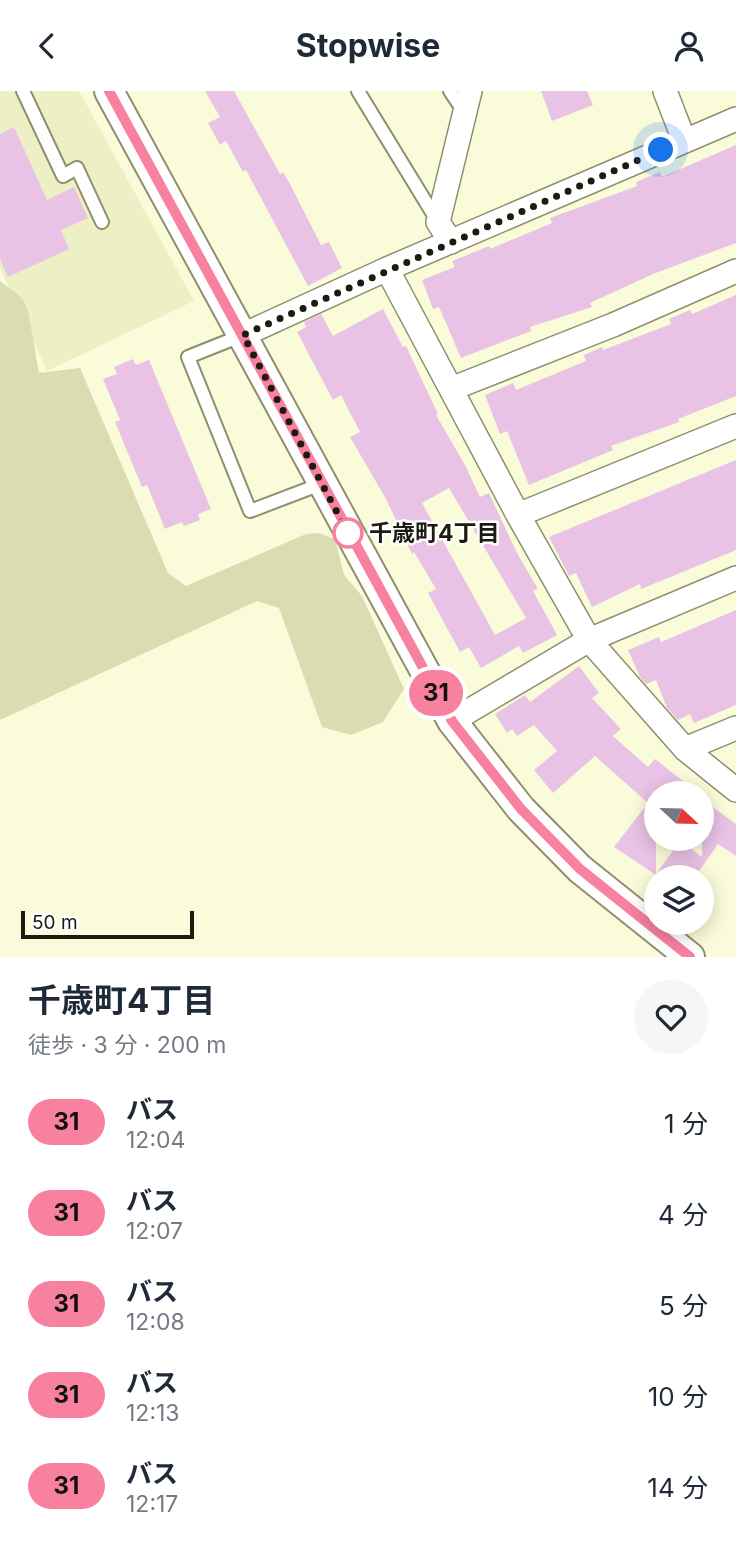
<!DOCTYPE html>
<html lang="ja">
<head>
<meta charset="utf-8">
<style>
  :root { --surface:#fff; --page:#f6f6f7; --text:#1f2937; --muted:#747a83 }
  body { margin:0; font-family:Inter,"Noto Sans JP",sans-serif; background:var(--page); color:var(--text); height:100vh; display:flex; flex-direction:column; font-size:26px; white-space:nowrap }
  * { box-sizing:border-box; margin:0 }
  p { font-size:23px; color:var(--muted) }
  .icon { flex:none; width:38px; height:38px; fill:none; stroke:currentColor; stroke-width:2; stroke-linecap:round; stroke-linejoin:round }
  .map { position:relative; height:866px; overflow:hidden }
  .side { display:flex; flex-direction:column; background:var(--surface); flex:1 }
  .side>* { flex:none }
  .badge { padding:0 14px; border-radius:23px; font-size:24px; line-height:46px }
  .needle { width:46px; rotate:112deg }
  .controls { position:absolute; left:644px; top:690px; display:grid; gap:14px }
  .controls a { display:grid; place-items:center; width:70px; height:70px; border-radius:50%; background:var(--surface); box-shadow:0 4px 18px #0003; font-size:35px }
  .scale { position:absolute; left:21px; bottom:18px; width:173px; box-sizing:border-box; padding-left:7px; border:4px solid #1b1b0f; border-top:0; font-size:19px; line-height:24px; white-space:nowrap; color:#1b1b0f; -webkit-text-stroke:5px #fff; paint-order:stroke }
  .you { position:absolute; width:35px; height:35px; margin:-18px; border:5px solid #fff; border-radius:50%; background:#1a73e8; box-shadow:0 0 0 10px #1a73e833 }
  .map>.badge { position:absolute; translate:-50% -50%; box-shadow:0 0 0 4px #fff }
  .round { display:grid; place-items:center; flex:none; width:74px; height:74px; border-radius:37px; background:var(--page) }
  .summary { display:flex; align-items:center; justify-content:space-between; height:119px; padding:0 28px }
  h1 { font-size:33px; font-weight:700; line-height:52px }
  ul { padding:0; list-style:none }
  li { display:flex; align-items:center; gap:21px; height:91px; padding:0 28px }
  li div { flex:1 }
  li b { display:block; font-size:26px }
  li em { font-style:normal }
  li .badge { min-width:77px; font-weight:700; text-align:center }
  header { display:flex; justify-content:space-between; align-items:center; height:91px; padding:0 28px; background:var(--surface); font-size:32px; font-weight:700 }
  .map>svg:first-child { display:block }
  .built { fill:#edefc5 }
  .green { fill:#dbdcb1 }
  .building { fill:#e8c3e6; fill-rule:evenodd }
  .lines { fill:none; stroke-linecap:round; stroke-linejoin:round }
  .service-casing { stroke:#8e8f6f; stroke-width:16 }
  .minor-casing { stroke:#8e8f6f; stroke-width:26 }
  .tertiary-casing { stroke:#8e8f6f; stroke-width:32 }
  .service { stroke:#fff; stroke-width:12 }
  .minor { stroke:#fff; stroke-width:23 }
  .tertiary { stroke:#fff; stroke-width:28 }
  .line-casing { stroke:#fff; stroke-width:16 }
  .line { stroke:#f7819f; stroke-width:10 }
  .walk { stroke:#1b1b0f; stroke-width:7; stroke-dasharray:0 12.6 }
  .stop-dot { fill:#fff; stroke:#f7819f; stroke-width:3.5 }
  .labels { text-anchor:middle; stroke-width:5; stroke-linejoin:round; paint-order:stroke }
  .stop-label { font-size:23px; font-weight:bold; fill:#1b1b0f; stroke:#fff; text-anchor:start }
</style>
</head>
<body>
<header><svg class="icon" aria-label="back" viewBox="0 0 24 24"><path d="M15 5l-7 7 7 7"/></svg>Stopwise<svg class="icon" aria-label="person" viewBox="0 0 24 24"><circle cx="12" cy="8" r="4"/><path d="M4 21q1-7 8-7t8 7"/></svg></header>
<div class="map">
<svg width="736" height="866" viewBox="0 0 736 866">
  <rect width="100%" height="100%" fill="#fafcd9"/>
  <path class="built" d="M 0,0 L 79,0 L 194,210 L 47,280 L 0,177 Z"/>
  <path class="green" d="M 0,190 L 22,207 L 28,220 L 39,282 L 80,277 L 168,482 L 186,495 L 306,443 L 319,442 L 335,448 L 344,484 L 362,505 L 404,598 L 383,631 L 351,644 L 322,636 L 279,517 L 257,510 L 0,629 Z"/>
  <path class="building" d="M 205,0 L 234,0 L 280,83 L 283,81 L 290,93 L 321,154 L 329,151 L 342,177 L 308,195 L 246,79 L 243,81 L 226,50 L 220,54 L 208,32 L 220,26 Z
    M 541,0 L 587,0 L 593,14 L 552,30 Z
    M 14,36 L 47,109 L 74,96 L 88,127 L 61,139 L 69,158 L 8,186 L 0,168 L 0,43 Z
    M 736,54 L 736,152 L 653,183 L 590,212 L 592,216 L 530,236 L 531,240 L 461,267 L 439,216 L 433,218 L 422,189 L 455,176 L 452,170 L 489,155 L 490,158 L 552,132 L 550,127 L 637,95 L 636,91 L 660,81 L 662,86 Z
    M 736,204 L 736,305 L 678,328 L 679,331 L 611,355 L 613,359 L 529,394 L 507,340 L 500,343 L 485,304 L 513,292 L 516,299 L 586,270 L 584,264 L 602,256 L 603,259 L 671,233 L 669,228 L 690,219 L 692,223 Z
    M 383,218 L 403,256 L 406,255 L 438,323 L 436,324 L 465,374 L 480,406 L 489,402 L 517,462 L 538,498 L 533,500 L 557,544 L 523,562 L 519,555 L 481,577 L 469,556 L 460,561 L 428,502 L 436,498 L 414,461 L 412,463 L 386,408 L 350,346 L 360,341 L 341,304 L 333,309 L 297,241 L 306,236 L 304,231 L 321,223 L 333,245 ZM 449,397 L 526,527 L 495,544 L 422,412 Z
    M 133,268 L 136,274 L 149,269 L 211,418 L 198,423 L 200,429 L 184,435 L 182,431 L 165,438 L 147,394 L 142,396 L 115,331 L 120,329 L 103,288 L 117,283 L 114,276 Z
    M 736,369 L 736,459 L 641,498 L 640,493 L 592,516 L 576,482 L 569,485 L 549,446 Z
    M 736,519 L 736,614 L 694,632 L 690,623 L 678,629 L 667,617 L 656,589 L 646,593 L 640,586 L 628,559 L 659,546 L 661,551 Z
    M 579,575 L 599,602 L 592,607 L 621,638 L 613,645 L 648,676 L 655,668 L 698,702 L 656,702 L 656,783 L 680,750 L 702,766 L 702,726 L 710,714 L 736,733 L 736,765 L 718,753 L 695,786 L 654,786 L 656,784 L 614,756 L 648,712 L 595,665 L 553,702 L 534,679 L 557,660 L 534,634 L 517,645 L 512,638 L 507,642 L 495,623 L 525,604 L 530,611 Z"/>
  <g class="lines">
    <defs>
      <path id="service" d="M 23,0 L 63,85 L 77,77 L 102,131
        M 358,0 L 438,131
        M 450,0 L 464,21
        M 243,244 L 188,266 L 250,420 L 321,393"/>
      <path id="minor" d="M 665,0 L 684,49
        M 451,151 L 438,131 L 470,0
        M 387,178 L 518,424 L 589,549 L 685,658 L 736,699
        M 243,244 L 387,178 L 736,28
        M 451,298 L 613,234 L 736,180
        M 518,424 L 736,335
        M 452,630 L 589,549 L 736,487
        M 685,658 L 736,637"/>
      <path id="tertiary" d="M 109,0 L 452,630 L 521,718 L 580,778 L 690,866"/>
    </defs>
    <use href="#service" class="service-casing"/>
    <use href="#minor" class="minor-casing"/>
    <use href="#tertiary" class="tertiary-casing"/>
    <use href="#service" class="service"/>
    <use href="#minor" class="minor"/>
    <use href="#tertiary" class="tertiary"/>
  </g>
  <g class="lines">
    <defs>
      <path id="line" d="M 109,0 L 452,630 L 521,718 L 580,778 L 690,866"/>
    </defs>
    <use href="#line" class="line-casing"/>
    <use href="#line" class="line"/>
    <path class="walk" d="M 348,442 L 243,244 L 661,59"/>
  </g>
  <circle class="stop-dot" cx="348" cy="442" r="14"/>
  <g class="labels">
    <g class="stop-label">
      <text x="369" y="450">千歳町4丁目</text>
    </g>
  </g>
</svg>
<div class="controls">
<a><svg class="needle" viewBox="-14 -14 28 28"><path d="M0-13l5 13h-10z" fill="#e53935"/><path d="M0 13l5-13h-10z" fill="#747a83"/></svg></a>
<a><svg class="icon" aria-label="layers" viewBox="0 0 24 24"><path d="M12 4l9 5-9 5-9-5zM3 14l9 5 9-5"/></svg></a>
</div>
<div class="scale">50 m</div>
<div class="you" style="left:661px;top:59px"></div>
<b class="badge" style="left:436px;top:602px;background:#f7819f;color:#111">31</b>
</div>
<section class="side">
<div class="summary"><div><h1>千歳町4丁目</h1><p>徒歩 · 3 分 · 200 m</p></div><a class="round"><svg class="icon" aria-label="heart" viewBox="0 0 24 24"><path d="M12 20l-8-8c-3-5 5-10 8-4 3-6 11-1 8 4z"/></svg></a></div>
<ul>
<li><span class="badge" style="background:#f7819f;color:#111">31</span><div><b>バス</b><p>12:04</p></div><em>1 分</em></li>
<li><span class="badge" style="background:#f7819f;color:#111">31</span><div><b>バス</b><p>12:07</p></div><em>4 分</em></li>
<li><span class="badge" style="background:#f7819f;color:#111">31</span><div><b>バス</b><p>12:08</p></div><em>5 分</em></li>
<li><span class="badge" style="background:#f7819f;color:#111">31</span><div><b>バス</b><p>12:13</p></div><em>10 分</em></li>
<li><span class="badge" style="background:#f7819f;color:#111">31</span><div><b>バス</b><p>12:17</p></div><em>14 分</em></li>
</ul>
</section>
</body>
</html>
